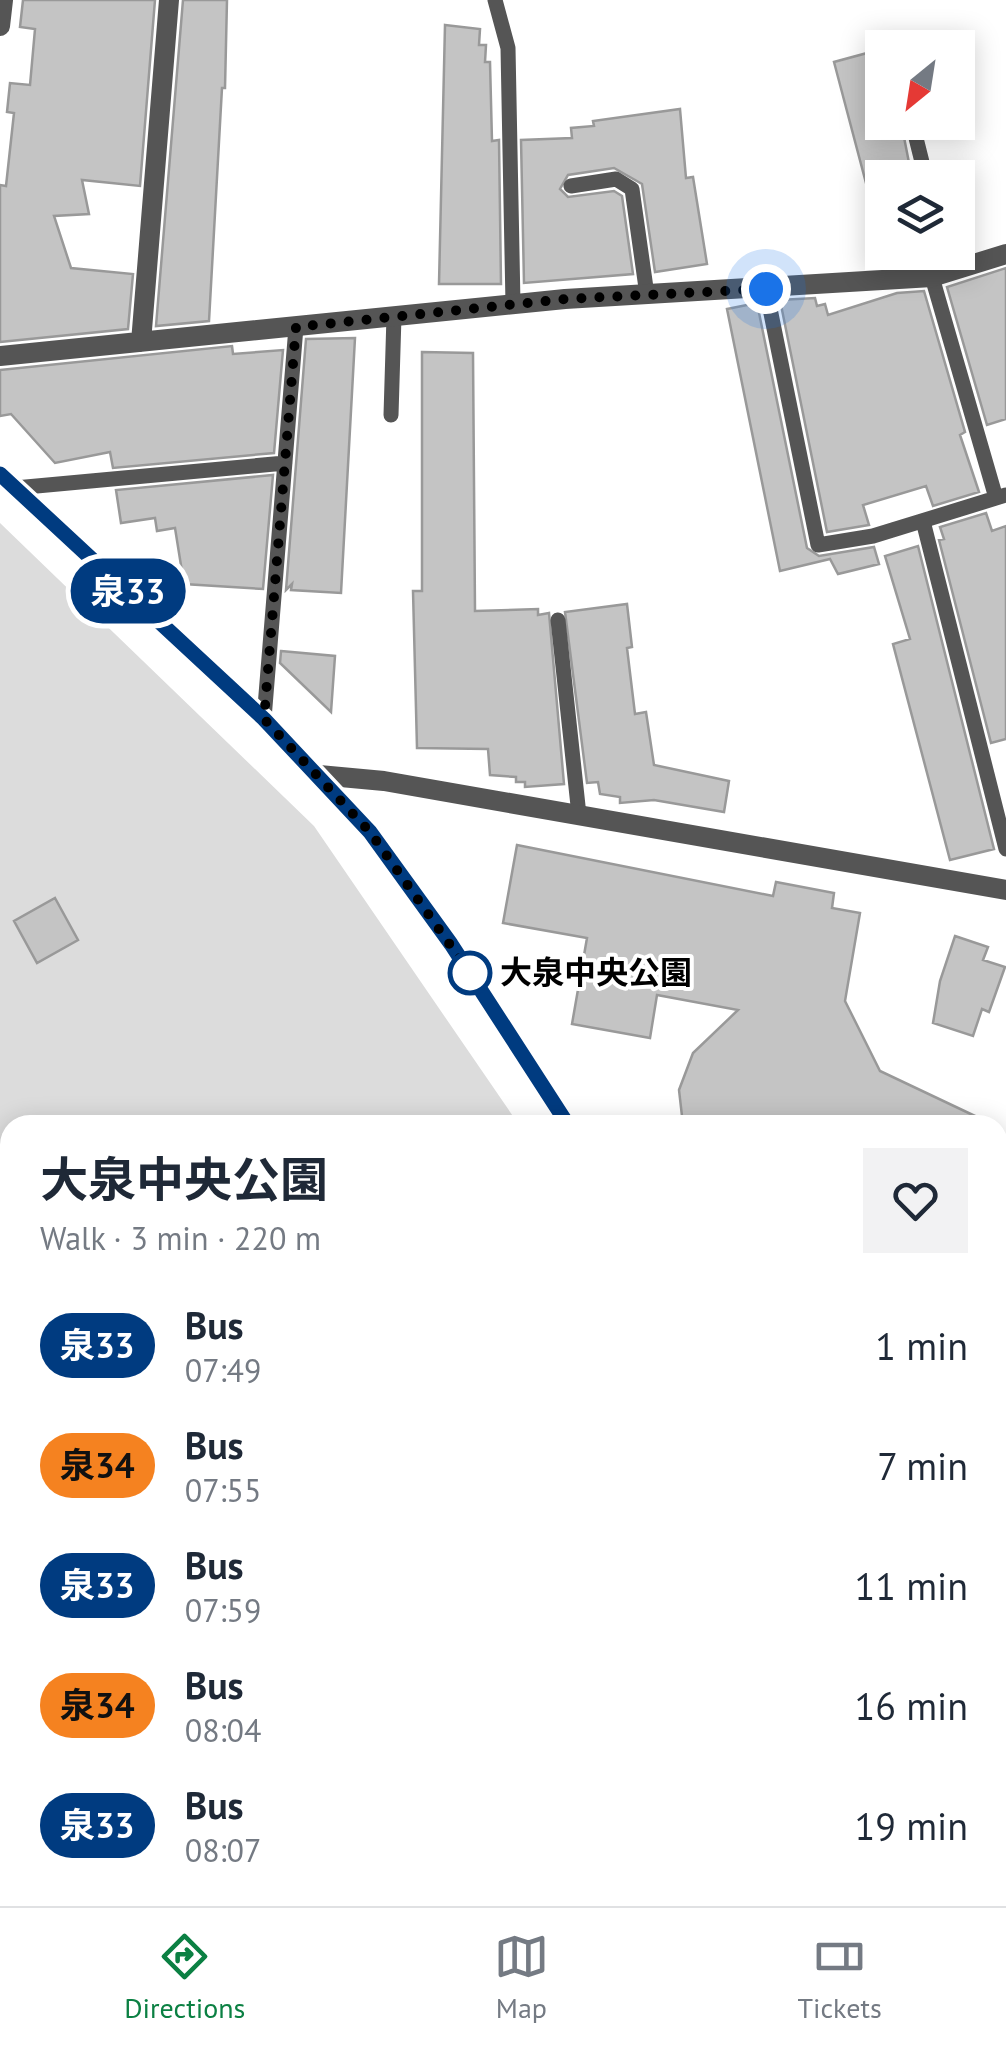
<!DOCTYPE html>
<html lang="en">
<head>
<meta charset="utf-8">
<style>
  :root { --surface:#fff; --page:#f2f2f3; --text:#1f2937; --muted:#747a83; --line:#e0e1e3; --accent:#0b8043 }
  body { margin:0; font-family:"PT Sans","Noto Sans JP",sans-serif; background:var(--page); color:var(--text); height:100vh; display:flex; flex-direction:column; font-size:38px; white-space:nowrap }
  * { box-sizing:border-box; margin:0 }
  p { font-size:32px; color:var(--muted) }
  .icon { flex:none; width:55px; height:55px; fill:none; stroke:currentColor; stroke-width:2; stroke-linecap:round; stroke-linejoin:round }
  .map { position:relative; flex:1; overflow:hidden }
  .details { position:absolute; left:0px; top:1115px; width:1008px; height:792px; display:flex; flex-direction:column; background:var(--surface); border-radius:30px 30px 0 0; box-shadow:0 5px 25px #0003 }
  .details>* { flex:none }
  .badge { padding:0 20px; border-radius:32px; font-size:35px; line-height:65px }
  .needle { width:65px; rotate:210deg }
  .buttons { position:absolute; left:865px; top:30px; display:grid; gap:20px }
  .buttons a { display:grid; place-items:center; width:110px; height:110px; border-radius:0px; background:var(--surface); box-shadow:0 5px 25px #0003; font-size:50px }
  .you { position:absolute; width:50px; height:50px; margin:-25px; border:8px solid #fff; border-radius:50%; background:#1a73e8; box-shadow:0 0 0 15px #1a73e833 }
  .map>.badge { position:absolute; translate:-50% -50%; box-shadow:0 0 0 5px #fff }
  .round { display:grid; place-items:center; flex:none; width:105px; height:105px; border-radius:0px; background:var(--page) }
  .overview { display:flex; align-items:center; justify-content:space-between; height:170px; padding:0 40px }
  h1 { font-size:48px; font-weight:700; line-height:75px }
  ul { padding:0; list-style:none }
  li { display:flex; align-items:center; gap:30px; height:120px; padding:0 40px }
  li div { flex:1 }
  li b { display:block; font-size:38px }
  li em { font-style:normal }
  li .badge { min-width:110px; font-weight:700; text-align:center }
  .tabs { display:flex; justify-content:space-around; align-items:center; height:140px; border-top:2px solid var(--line); background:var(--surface); font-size:28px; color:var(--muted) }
  .tabs a { display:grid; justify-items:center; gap:5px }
  .tabs .selected { color:var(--accent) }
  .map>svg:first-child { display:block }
  .green { fill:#dcdcdc }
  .building { fill:#c4c4c4; stroke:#999; stroke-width:2.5 }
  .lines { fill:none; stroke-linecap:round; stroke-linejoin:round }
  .lane { stroke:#555; stroke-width:15 }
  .street { stroke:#555; stroke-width:20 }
  .secondary { stroke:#222; stroke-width:20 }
  .line-casing { stroke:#fff; stroke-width:22 }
  .line { stroke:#003b80; stroke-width:15 }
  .walk { stroke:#000; stroke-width:10; stroke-dasharray:0 18 }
  .stop-dot { fill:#fff; stroke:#003b80; stroke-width:5 }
  .labels { text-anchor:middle; stroke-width:8; stroke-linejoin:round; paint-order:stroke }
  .stop-label { font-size:32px; font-weight:bold; fill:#000; stroke:#fff; text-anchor:start }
</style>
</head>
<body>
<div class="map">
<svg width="1006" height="1906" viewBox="0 0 1006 1906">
  <rect width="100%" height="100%" fill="#fff"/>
  <path class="green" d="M 0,523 L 314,826 L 519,1125 L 10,1125 L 10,1898 L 998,1898 L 998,1880 L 1006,1894 L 1006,1906 L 0,1906 Z"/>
  <path class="building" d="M 23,0 L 155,0 L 140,186 L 82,180 L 89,214 L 54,216 L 71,268 L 133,274 L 128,329 L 0,342 L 0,185 L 6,186 L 14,113 L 7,112 L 10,83 L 30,85 L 35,29 L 20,27 Z
    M 183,0 L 227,0 L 225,88 L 222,88 L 209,321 L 156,326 Z
    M 445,25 L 480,29 L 479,45 L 486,45 L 485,62 L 490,62 L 492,141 L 499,140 L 501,284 L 439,284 Z
    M 882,49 L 882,132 L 902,127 L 912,178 L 882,178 L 882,201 L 871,202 L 834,62 Z
    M 680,109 L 686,178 L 693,177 L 707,264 L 655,272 L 642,184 L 614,168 L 568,175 L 560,189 L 568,197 L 614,191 L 622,196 L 633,274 L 524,283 L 521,140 L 572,138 L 571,128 L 594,126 L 593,121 Z
    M 887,252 L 919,252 L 922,264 L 890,266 Z
    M 1006,268 L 1006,419 L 987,425 L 947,287 Z
    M 924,291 L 965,432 L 960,435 L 979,492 L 933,506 L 926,486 L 863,505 L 869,525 L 827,532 L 780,300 L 815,298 L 817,306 L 825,304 L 828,315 L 897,293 Z
    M 757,303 L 807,548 L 819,556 L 874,547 L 879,564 L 838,574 L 830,559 L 780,571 L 727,309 Z
    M 355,338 L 341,593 L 291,590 L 292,584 L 286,590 L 306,339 Z
    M 232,346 L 233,354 L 283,350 L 274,453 L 113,468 L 110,452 L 55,463 L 11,414 L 0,416 L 0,370 Z
    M 422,352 L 473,353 L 475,611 L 538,609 L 538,615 L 549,613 L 564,784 L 525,787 L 525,782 L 516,782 L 516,777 L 490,775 L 488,749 L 417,748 L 413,591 L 422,591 Z
    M 273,475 L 263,589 L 184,584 L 175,528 L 157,531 L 155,518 L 121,523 L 116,490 Z
    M 986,513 L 992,531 L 1006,526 L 1006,739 L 991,743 L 939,540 L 944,539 L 940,527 Z
    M 918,546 L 994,849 L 950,860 L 893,644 L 910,639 L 885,556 Z
    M 627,604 L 632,647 L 627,648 L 635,714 L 646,712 L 654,765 L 729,781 L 724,812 L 654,800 L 620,803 L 620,797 L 600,794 L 598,782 L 587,783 L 565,612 Z
    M 281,651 L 335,656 L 331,712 L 280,663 Z
    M 517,845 L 773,896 L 776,882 L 834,893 L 832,908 L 860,913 L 845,1001 L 880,1071 L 994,1125 L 683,1125 L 679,1090 L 693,1053 L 738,1010 L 657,995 L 650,1038 L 572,1024 L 587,938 L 503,923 Z
    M 55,898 L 78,940 L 37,963 L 14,921 Z
    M 955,936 L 988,947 L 983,960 L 1005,967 L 989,1012 L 982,1009 L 973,1036 L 933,1023 L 940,981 Z"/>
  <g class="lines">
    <path class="lane" d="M 495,0 L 508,48 L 513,304
      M 912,122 L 926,178
      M 571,186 L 616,179 L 632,189 L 647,295
      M 932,277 L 996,498
      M 766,289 L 818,545 L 873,536 L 1006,495
      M 391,415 L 394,316
      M 15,488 L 285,463
      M 923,521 L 1006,849
      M 558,620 L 579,815
      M 264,719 L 296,327"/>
    <path class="street" d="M 0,26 L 3,0
      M 141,342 L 169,0
      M 0,356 L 565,299 L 932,277 L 1006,254
      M 319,775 L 384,781 L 1006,890
      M 998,1466 L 1006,1455"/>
    <path class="secondary" d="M 0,474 L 264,719 L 371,833 L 451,944 L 568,1125
      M 998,1831 L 1006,1845"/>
  </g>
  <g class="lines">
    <defs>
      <path id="line" d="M 0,474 L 264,719 L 370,832 L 451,944 L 568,1125"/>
    </defs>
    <use href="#line" class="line-casing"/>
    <use href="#line" class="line"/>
    <path class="walk" d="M 470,973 L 370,832 L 264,719 L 296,327 L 566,299 L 766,289"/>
  </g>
  <circle class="stop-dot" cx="470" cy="973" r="20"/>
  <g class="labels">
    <g class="stop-label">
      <text x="500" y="984">大泉中央公園</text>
    </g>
  </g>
</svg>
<div class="buttons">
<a><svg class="needle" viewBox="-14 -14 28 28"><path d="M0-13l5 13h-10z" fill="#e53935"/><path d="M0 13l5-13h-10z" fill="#747a83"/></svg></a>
<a><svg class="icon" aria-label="layers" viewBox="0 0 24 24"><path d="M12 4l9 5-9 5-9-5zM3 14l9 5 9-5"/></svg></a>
</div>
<div class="you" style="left:766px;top:289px"></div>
<b class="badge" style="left:128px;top:591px;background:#003b80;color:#fff">泉33</b>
<section class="details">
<div class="overview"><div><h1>大泉中央公園</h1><p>Walk · 3 min · 220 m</p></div><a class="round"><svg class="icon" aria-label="heart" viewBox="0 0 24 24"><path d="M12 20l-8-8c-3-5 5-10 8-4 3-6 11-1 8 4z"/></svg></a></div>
<ul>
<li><span class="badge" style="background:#003b80;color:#fff">泉33</span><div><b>Bus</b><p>07:49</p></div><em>1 min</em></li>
<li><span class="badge" style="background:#f58220;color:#111">泉34</span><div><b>Bus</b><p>07:55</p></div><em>7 min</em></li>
<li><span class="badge" style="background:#003b80;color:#fff">泉33</span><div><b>Bus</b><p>07:59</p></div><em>11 min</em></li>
<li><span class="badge" style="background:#f58220;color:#111">泉34</span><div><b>Bus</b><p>08:04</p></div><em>16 min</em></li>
<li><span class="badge" style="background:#003b80;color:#fff">泉33</span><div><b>Bus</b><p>08:07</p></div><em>19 min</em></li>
</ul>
</section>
</div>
<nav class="tabs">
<a class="selected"><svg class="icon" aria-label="directions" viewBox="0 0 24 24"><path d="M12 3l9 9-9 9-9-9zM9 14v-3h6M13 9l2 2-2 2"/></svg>Directions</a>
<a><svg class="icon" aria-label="map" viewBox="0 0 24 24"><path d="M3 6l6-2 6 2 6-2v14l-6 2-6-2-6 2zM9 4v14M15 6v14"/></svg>Map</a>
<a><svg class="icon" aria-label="tickets" viewBox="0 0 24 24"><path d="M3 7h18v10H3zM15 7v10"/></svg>Tickets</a>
</nav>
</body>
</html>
